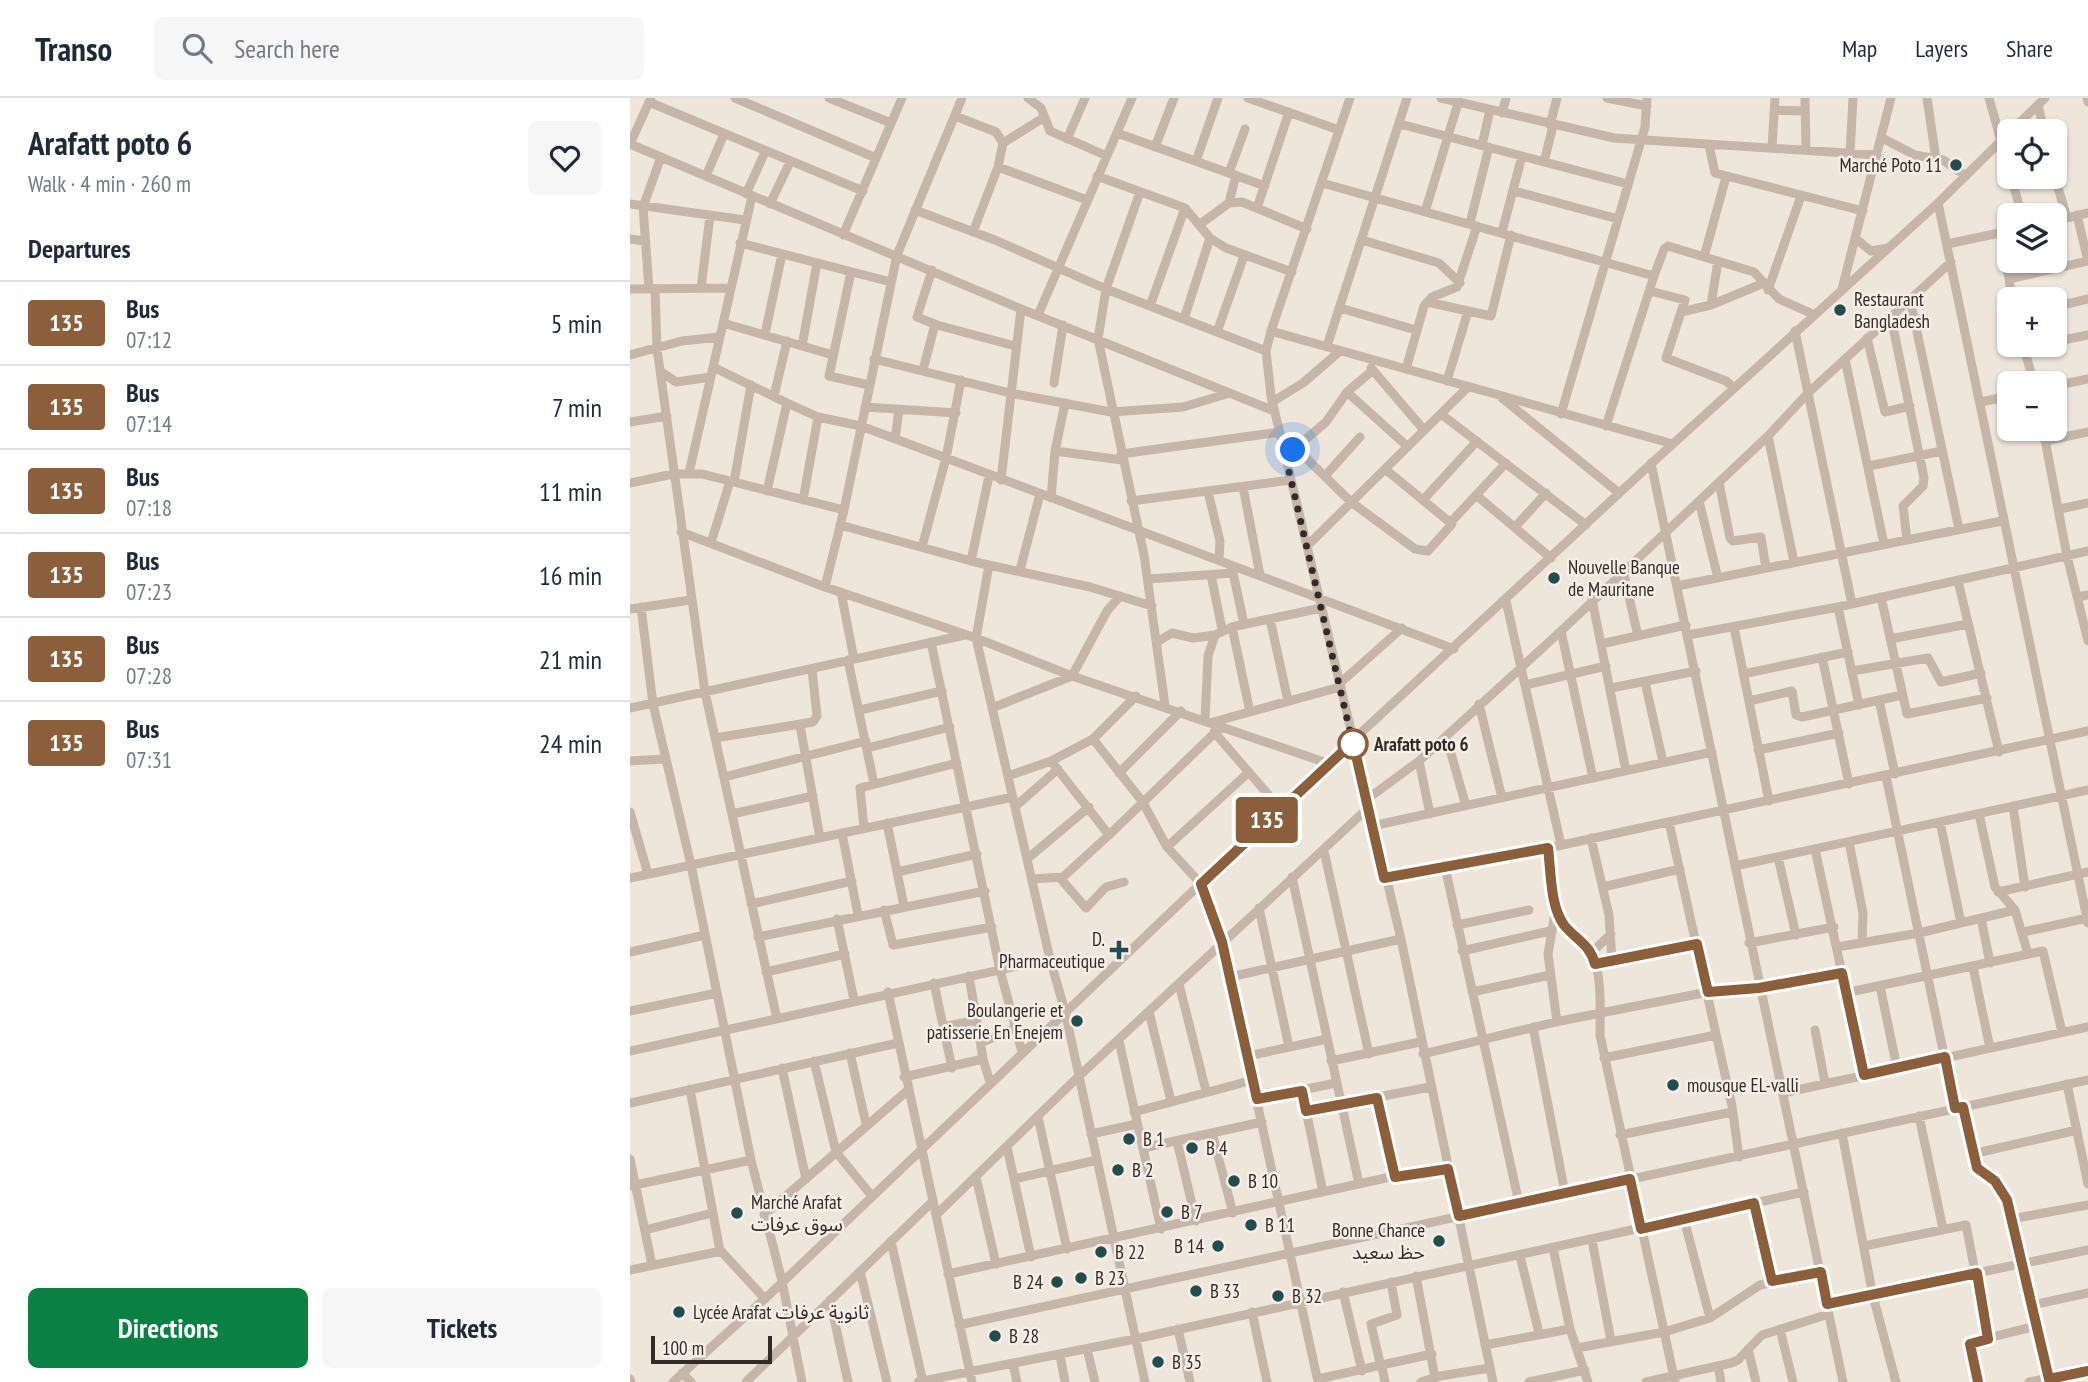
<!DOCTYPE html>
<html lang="en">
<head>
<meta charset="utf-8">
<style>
  :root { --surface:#fff; --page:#f6f6f7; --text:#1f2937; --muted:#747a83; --line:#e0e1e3; --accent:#0b8043 }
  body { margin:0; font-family:"PT Sans Narrow","Noto Sans Arabic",sans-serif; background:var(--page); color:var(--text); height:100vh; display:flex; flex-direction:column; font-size:26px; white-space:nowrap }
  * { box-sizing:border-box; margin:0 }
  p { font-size:23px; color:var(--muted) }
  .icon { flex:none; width:38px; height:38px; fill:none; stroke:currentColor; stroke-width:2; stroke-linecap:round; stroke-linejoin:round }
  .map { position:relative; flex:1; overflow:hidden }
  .side { display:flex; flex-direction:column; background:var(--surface); width:630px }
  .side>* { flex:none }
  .badge { padding:0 14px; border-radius:5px; font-size:24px; line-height:46px }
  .tools { position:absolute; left:1367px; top:21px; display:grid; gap:14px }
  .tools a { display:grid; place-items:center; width:70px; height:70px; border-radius:10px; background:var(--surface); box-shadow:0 2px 5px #0004; font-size:35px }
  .scale { position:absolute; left:21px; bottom:18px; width:121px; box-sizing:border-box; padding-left:7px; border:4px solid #332b28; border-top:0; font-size:19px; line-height:24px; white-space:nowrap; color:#332b28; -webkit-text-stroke:5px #f7efe7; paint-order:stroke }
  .you { position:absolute; width:35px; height:35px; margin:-18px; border:5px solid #fff; border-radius:50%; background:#1a73e8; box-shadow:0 0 0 10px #1a73e833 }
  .map>.badge { position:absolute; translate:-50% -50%; box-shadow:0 0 0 4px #fff }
  h2 { padding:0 28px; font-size:26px; line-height:63px }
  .round { display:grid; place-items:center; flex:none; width:74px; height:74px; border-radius:10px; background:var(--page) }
  .overview { display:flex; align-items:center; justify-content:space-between; height:119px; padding:0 28px }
  h1 { font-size:33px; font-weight:700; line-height:52px }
  .primary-button { display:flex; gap:14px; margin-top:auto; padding:14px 28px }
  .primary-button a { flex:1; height:80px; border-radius:10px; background:var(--accent); color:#fff; font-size:28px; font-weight:700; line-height:80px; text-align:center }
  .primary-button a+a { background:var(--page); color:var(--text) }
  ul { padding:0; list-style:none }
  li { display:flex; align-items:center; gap:21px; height:84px; padding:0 28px; border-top:2px solid var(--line) }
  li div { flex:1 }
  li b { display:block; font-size:26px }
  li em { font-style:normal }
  li .badge { min-width:77px; font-weight:700; text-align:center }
  header { display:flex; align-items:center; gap:42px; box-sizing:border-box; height:98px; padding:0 35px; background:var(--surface); border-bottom:2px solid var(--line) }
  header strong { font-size:33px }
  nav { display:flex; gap:38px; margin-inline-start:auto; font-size:24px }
  .search { width:490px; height:63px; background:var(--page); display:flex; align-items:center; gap:18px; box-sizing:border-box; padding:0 24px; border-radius:10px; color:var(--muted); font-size:26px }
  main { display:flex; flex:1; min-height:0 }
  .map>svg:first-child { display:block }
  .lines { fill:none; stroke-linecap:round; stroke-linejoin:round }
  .minor { stroke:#c5b6a9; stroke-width:9 }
  .line-casing { stroke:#fff; stroke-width:16 }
  .line { stroke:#8b5e3c; stroke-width:10 }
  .walk { stroke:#332b28; stroke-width:7; stroke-dasharray:0 12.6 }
  .poi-dot { fill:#224d4f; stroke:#f7efe7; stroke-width:2.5 }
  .stop-dot { fill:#fff; stroke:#8b5e3c; stroke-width:3.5 }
  .labels { text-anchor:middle; stroke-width:5; stroke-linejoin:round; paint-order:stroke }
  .poi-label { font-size:19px; fill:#332b28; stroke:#f7efe7; text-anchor:start }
  .stop-label { font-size:19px; font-weight:bold; fill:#332b28; stroke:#f7efe7; text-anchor:start }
</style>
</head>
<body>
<header>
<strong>Transo</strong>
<div class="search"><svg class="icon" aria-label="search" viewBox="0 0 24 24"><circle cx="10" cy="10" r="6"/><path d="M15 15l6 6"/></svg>Search here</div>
<nav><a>Map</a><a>Layers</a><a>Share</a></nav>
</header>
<main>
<section class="side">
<div class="overview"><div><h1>Arafatt poto 6</h1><p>Walk · 4 min · 260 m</p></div><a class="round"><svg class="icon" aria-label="heart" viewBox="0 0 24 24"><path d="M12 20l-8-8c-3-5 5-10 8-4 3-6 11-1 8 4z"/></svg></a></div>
<h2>Departures</h2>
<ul>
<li><span class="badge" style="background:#8b5e3c;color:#fff">135</span><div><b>Bus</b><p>07:12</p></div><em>5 min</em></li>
<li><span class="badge" style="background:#8b5e3c;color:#fff">135</span><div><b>Bus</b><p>07:14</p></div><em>7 min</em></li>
<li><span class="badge" style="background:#8b5e3c;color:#fff">135</span><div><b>Bus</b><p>07:18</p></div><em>11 min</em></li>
<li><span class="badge" style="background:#8b5e3c;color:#fff">135</span><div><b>Bus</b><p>07:23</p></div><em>16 min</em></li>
<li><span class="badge" style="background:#8b5e3c;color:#fff">135</span><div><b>Bus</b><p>07:28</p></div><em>21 min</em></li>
<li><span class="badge" style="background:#8b5e3c;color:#fff">135</span><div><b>Bus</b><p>07:31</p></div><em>24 min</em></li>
</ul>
<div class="primary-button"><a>Directions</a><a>Tickets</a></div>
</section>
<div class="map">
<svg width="1458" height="1284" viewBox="0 0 1458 1284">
  <rect width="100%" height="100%" fill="#eee5db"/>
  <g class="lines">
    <path class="minor" d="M 105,0 L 246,60
      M 199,0 L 261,25
      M 398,0 L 411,10 L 420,33 L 477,58
      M 618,0 L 709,32
      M 720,0 L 641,233 L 636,253 L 641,298 L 771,841 L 863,1284
      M 811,0 L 984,40 L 1247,57
      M 977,0 L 1017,8
      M 1175,0 L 1176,52
      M 1297,0 L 1306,61
      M 1359,0 L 1379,71
      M 1457,0 L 1458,4
      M 19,4 L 233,93
      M 1408,7 L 1414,33
      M 1144,12 L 1175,13
      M 872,15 L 876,0
      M 325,18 L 366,34 L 373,45 L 368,69 L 343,134
      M 770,26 L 998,86
      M 920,27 L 927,0
      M 1381,33 L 1415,0
      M 487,35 L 635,88
      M 1252,40 L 1285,57 L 1313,62 L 1336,78
      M 437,41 L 455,0
      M 373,45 L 413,20
      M 0,46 L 391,211 L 644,313
      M 0,46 L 21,0
      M 852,47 L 860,12
      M 1079,47 L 1085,75 L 1233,113
      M 525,49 L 544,0
      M 1142,50 L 1145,0
      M 1220,55 L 1223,0
      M 566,63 L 588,0
      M 914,64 L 923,28
      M 368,69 L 457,102
      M 599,75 L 615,31
      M 1424,76 L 1437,120
      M 76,78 L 94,36
      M 467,78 L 555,110 L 580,140 L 596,150 L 662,174
      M 1381,79 L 1392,117
      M 1382,84 L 1401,79
      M 692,85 L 1024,178 L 1034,151 L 1038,148 L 1124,174 L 1149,201 L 1185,217
      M 884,93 L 988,121
      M 510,94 L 476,191 L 468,241 L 514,457 L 535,607
      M 116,96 L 135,54
      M 599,105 L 606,77
      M 1308,105 L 1458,825
      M 0,106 L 115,122
      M 140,106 L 160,64
      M 627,110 L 659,14
      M 285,112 L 365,142 L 476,191 L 636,253
      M 795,114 L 829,2
      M 1447,117 L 1458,163
      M 1424,123 L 1458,115
      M 840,125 L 859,49
      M 569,127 L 599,105 L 612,104 L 677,131
      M 872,134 L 892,58
      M 1372,134 L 1382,201
      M 213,137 L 272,0
      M 0,141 L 15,143
      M 1226,141 L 1241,153 L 1258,150
      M 732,142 L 809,165 L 830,185
      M 110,145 L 261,184
      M 1317,146 L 1379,133
      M 1074,159 L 1096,79
      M 302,172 L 287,219 L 307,227
      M 221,174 L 199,278 L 239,287
      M 1379,181 L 1458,163
      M 71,190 L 80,118
      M 0,191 L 101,190
      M 19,191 L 13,109 L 31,59
      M 25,191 L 27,251 L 75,594 L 147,921
      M 1212,191 L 1261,0
      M 1138,192 L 1171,98
      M 1020,193 L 1055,202 L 1036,260 L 1096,283 L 1104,290
      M 1280,201 L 1329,431
      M 797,204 L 861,218 L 881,137
      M 1081,207 L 1088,163
      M 520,208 L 555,110
      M 1424,209 L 1458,201
      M 710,210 L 786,232
      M 1051,214 L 1081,207 L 1134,185
      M 408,217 L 502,0
      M 1261,219 L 1294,380 L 1293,388 L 1273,408 L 1277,442
      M 554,221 L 580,140
      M 93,225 L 203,257
      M 641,233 L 1043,346
      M 1165,233 L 1222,506
      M 587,234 L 614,158
      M 135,236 L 152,156
      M 1237,240 L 1255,314 L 1280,308
      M 1424,244 L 1458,237
      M 1393,247 L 1404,285
      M 172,248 L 187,165
      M 697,248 L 777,0
      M 1394,251 L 1415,247
      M 0,257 L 52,243 L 89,239
      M 244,261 L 380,295 L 481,314 L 553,309 L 600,295
      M 1215,261 L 1254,446
      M 83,269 L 157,305
      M 741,270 L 794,332
      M 776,271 L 794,208 L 802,199 L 827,189 L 847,128
      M 293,272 L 304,230 L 307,227 L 385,248
      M 30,273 L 46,284 L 81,279
      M 817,283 L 838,213
      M 424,285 L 433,227
      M 1424,288 L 1458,281
      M 717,294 L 778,349
      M 144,298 L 157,243
      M 872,300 L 989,395
      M 642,304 L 673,285 L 710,253
      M 1351,304 L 1379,298
      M 235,309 L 326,315
      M 811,316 L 956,427
      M 931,316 L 1015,29 L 1017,0
      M 0,324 L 37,318
      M 976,328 L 1024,178
      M 1413,331 L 1437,458 L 1458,543
      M 1138,338 L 1164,464
      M 265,341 L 269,312
      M 1415,343 L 1458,334
      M 653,348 L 673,357 L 721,404 L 785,451 L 798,453 L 822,426 L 755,371
      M 663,352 L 696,324 L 717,294 L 743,272
      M 425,353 L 435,305
      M 491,356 L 650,334
      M 1021,365 L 1213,1284
      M 1239,368 L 1312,353
      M 59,375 L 122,98
      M 695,378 L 730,339
      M 371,382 L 391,211
      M 104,384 L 121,287
      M 1089,384 L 1100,440 L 1103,443 L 1131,439 L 1136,470
      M 0,385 L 43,376 L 72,376 L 214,412
      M 613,389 L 630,477
      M 137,393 L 157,305 L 188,319 L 231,328 L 824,551
      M 578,394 L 590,443 L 589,461
      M 846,397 L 921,460
      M 421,400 L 425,353 L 492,362
      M 173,402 L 188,319
      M 793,402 L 847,343
      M 501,403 L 661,382
      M 1069,403 L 1088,480
      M 1430,411 L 1458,405
      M 821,424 L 876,365
      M 210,427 L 345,464 L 460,489 L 522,508
      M 886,428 L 916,395
      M 51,434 L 195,489 L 346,540 L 442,578 L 700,666
      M 81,445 L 100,383
      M 677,448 L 838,289
      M 292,449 L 316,360 L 331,282
      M 341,463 L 359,378
      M 359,467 L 346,540 L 420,861 L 435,913 L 515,1284
      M 602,470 L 614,526
      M 390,472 L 410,396
      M 993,472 L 1008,538
      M 581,477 L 592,531
      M 518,481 L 603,475
      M 1328,483 L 1369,654
      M 1047,488 L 1372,423
      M 195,489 L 214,412 L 267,157 L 332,0
      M 211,494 L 224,561
      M 1251,499 L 1277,616 L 1357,600
      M 1448,499 L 1458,497
      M 962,501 L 996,673
      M 876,503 L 931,747
      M 11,509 L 23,606 L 61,767 L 121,1062 L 152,1183 L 172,1284
      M 1208,509 L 1229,607
      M 0,511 L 61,502
      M 640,521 L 658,603
      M 602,529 L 620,614
      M 1104,529 L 1139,703
      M 931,533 L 963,680
      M 1058,537 L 1208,509 L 1458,453
      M 1260,541 L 1338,526
      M 301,544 L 370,872 L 392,954
      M 527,544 L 542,535 L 563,540 L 585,537
      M 971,546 L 1056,527
      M 1192,559 L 1219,686
      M 218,562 L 244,686
      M 1222,573 L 1298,560 L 1311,584 L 1351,575
      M 1113,576 L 1218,554
      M 1015,584 L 1033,664
      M 709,586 L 772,530
      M 895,587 L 976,568
      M 981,590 L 1066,573
      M 1249,602 L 1265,676
      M 1119,603 L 1162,593 L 1166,617 L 1172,619 L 1272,597
      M 849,606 L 872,700
      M 0,610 L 335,537
      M 362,610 L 442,578 L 477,513 L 490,498
      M 230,612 L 312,593
      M 575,622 L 578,558 L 585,537 L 602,529 L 691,510
      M 583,624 L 710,589
      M 170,627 L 190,740
      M 584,634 L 650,710
      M 816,638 L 836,708
      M 85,640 L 183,624 L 187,618 L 182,572
      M 463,641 L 512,703 L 537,749 L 571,786 L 592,844 L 688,1284
      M 237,650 L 320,629
      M 1128,652 L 1209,635
      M 0,663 L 34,661
      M 789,663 L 800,716
      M 489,675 L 551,613
      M 378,678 L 421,663 L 463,641 L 506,598
      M 1256,678 L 1325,1010
      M 94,679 L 236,643
      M 736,702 L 789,663 L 931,533 L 1138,338 L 1178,295 L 1321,164
      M 1383,708 L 1395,789
      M 385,709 L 428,671
      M 0,714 L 18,776
      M 102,716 L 183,698
      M 1349,716 L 1365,789 L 1385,812 L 1398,856
      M 1039,724 L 1102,1008 L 1109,1059
      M 1310,724 L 1331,825
      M 257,725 L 274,808
      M 742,728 L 1082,654
      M 234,730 L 230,690 L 327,665
      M 212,735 L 228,817
      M 479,737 L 592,628
      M 961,740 L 979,817 L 982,862
      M 1219,744 L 1233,815 L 1232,845
      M 537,749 L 619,674
      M 918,750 L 926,809 L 918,856 L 927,924
      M 1185,751 L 1234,977
      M 694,753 L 739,956
      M 1148,759 L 1166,837
      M 397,761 L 459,709
      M 1105,768 L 1458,692
      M 815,769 L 889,1105
      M 267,774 L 347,756
      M 662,779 L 729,1086
      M 0,780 L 383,699
      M 430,780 L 456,810 L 476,789 L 494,784
      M 754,780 L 918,750 L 1458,633
      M 402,781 L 433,779 L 479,737 L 421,663
      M 973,789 L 1050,771
      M 1368,794 L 1458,774
      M 121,806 L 222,783
      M 926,809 C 935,829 947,834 959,851 C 973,870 970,915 970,937 L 1045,1284
      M 629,810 L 659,949
      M 254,812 L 263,847 L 362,829
      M 1351,820 L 1360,865
      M 207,821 L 224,902
      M 827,827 L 899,812
      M 1393,834 L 1458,820
      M 128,839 L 355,793
      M 1119,845 L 1204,829
      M 1207,849 L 1289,835 L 1385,812
      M 832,853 L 920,833
      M 0,854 L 75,837
      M 962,854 L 981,836
      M 965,866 L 1067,846
      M 1343,869 L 1360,950
      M 136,874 L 215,856
      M 600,879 L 771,841
      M 304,885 L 322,970
      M 549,886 L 576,993
      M 1250,888 L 1267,970
      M 258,894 L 342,1284
      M 842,894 L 920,877
      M 1215,895 L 1413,853 L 1432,934
      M 0,913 L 87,895
      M 519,914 L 541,1003
      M 313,929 L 347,922
      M 903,929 L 935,1095
      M 1185,932 L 1195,985
      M 489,943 L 531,1131
      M 351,945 L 385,930
      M 0,953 L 420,861
      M 220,955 L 236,1026
      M 793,956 L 930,923 L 1078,894 L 1128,890 L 1212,875
      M 618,958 L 697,941
      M 974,960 L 1086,937
      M 353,961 L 360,984
      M 184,963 L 206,1054 L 241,1097
      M 701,963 L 790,944
      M 152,970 L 176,1081
      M 274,979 L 353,961 L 339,878
      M 1437,986 L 1458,1086
      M 60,991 L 90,1153
      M 672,993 L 693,1094
      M 1153,995 L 1458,929
      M 627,1001 L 706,985
      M 747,1001 L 765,1078
      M 0,1005 L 268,945
      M 1333,1009 L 1347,1070 L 1365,1083 L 1377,1102 L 1419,1281
      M 676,1013 L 800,989
      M 504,1014 L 623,982
      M 1289,1018 L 1313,1131
      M 408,1019 L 437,1151
      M 582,1035 L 603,1115
      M 1212,1035 L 1243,1198 L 1266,1284
      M 461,1036 L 507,1026
      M 990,1037 L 1102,1014
      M 547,1043 L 566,1123
      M 377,1049 L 401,1159
      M 513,1050 L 632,1024
      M 1342,1056 L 1447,1032
      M 0,1061 L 22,1167
      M 346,1079 L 366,1166
      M 384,1081 L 467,1062
      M 0,1088 L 121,1062
      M 1124,1105 L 1142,1183
      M 134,1117 L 277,993
      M 306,1117 L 449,978 L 738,710
      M 1054,1121 L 1080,1220
      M 1381,1121 L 1458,1107
      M 15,1132 L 82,1115
      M 962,1142 L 981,1243
      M 261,1143 L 293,1284
      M 1234,1148 L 1336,1127 L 1358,1241
      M 923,1150 L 940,1231 L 958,1284
      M 890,1158 L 909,1235
      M 0,1172 L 91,1153 L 135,1201
      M 230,1173 L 257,1284
      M 318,1176 L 765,1078 L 818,1071
      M 786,1178 L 805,1280
      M 713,1194 L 732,1273
      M 200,1202 L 218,1284
      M 1197,1206 L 1458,1152
      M 1402,1207 L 1458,1195
      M 622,1214 L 637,1284
      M 329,1227 L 1458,982
      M 548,1231 L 560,1284
      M 1150,1231 L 1163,1284
      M 855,1247 L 940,1231
      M 947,1250 L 1034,1234 L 1080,1220 L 1130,1187 L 1191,1174
      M 457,1251 L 465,1284
      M 1118,1251 L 1126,1284
      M 430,1257 L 435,1284
      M 383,1266 L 387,1284
      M 1088,1268 L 1091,1284
      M 751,1269 L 741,1226 L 767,1217 L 761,1184
      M 752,1269 L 755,1284
      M 52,1275 L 61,1284
      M 0,1281 L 1,1284
      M 688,1281 L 802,1256
      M 43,1284 L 140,1196 L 650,710 L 1012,374 L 1308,105 L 1379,35
      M 116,1284 L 303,1103
      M 288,1284 L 505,1241 L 1174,1094
      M 791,1284 L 810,1278 L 860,1270
      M 899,1284 L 955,1272
      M 1016,1284 L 1101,1265 L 1108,1262 L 1132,1237 L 1199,1216
      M 1348,1284 L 1342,1244 L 1406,1228
      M 1399,1284 L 1458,1273"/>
  </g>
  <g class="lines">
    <defs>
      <path id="line" d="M 1348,1284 L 1340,1246 L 1358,1241 L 1347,1175 L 1197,1206 L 1191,1174 L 1142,1183 L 1124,1105 L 1011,1131 L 1000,1081 L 829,1118 L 818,1071 L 765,1079 L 747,1000 L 676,1013 L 672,993 L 627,1001 L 592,844 L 571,786 L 723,644 L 754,780 L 918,750 C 921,773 920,808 934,827 C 946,842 960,846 965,866 L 1067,846 L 1078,894 L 1129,890 L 1212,875 L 1234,977 L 1315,959 L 1325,1010 L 1333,1009 L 1347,1070 L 1365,1083 L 1377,1102 L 1419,1281 L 1458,1273"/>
    </defs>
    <use href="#line" class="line-casing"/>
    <use href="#line" class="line"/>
    <path class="walk" d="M 663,352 L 653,348 L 723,646"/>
  </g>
  <g class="poi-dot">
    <circle cx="1326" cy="67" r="7"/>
    <circle cx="1210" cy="212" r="7"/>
    <circle cx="924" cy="480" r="7"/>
    <path d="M485.5 841.5h7v7h7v7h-7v7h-7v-7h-7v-7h7z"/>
    <circle cx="447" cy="923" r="7"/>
    <circle cx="1043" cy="987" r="7"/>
    <circle cx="499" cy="1041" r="7"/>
    <circle cx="562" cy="1050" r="7"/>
    <circle cx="488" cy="1072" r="7"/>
    <circle cx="604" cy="1083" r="7"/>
    <circle cx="537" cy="1114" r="7"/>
    <circle cx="107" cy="1115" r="7"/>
    <circle cx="621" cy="1127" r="7"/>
    <circle cx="809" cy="1143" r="7"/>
    <circle cx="588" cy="1148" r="7"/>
    <circle cx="471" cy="1154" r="7"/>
    <circle cx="451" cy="1180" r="7"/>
    <circle cx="427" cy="1184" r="7"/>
    <circle cx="566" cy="1193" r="7"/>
    <circle cx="648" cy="1198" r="7"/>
    <circle cx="49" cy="1214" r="7"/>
    <circle cx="365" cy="1238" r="7"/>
    <circle cx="528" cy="1264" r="7"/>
  </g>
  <circle class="stop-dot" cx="723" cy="646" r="14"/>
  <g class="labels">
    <g class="poi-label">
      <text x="1312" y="74" text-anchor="end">Marché Poto 11</text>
      <text x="1224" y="208">Restaurant<tspan x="1224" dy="22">Bangladesh</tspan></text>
      <text x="938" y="476">Nouvelle Banque<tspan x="938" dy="22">de Mauritane</tspan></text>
      <text x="475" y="848" text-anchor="end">D.<tspan x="475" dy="22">Pharmaceutique</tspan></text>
      <text x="433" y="919" text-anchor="end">Boulangerie et<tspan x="433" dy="22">patisserie En Enejem</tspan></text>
      <text x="1057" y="994">mousque EL-valli</text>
      <text x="513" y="1048">B 1</text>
      <text x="576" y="1057">B 4</text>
      <text x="502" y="1079">B 2</text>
      <text x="618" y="1090">B 10</text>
      <text x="121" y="1111">Marché Arafat<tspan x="121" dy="22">سوق عرفات</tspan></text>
      <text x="551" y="1121">B 7</text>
      <text x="635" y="1134">B 11</text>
      <text x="795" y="1139" text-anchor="end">Bonne Chance<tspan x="795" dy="22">حظ سعيد</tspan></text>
      <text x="574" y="1155" text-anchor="end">B 14</text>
      <text x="485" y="1161">B 22</text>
      <text x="465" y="1187">B 23</text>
      <text x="413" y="1191" text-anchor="end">B 24</text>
      <text x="580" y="1200">B 33</text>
      <text x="662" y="1205">B 32</text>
      <text x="63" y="1221">Lycée Arafat ثانوية عرفات</text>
      <text x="379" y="1245">B 28</text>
      <text x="542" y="1271">B 35</text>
    </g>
    <g class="stop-label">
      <text x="744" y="653">Arafatt poto 6</text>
    </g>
  </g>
</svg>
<div class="tools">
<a><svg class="icon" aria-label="locate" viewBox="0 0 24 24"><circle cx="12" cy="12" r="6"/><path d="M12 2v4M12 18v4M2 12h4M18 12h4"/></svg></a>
<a><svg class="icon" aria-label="layers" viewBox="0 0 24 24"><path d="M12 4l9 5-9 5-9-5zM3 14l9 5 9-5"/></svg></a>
<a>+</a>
<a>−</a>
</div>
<div class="scale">100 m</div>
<div class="you" style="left:663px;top:352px"></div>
<b class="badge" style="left:637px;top:722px;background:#8b5e3c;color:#fff">135</b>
</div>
</main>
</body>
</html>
